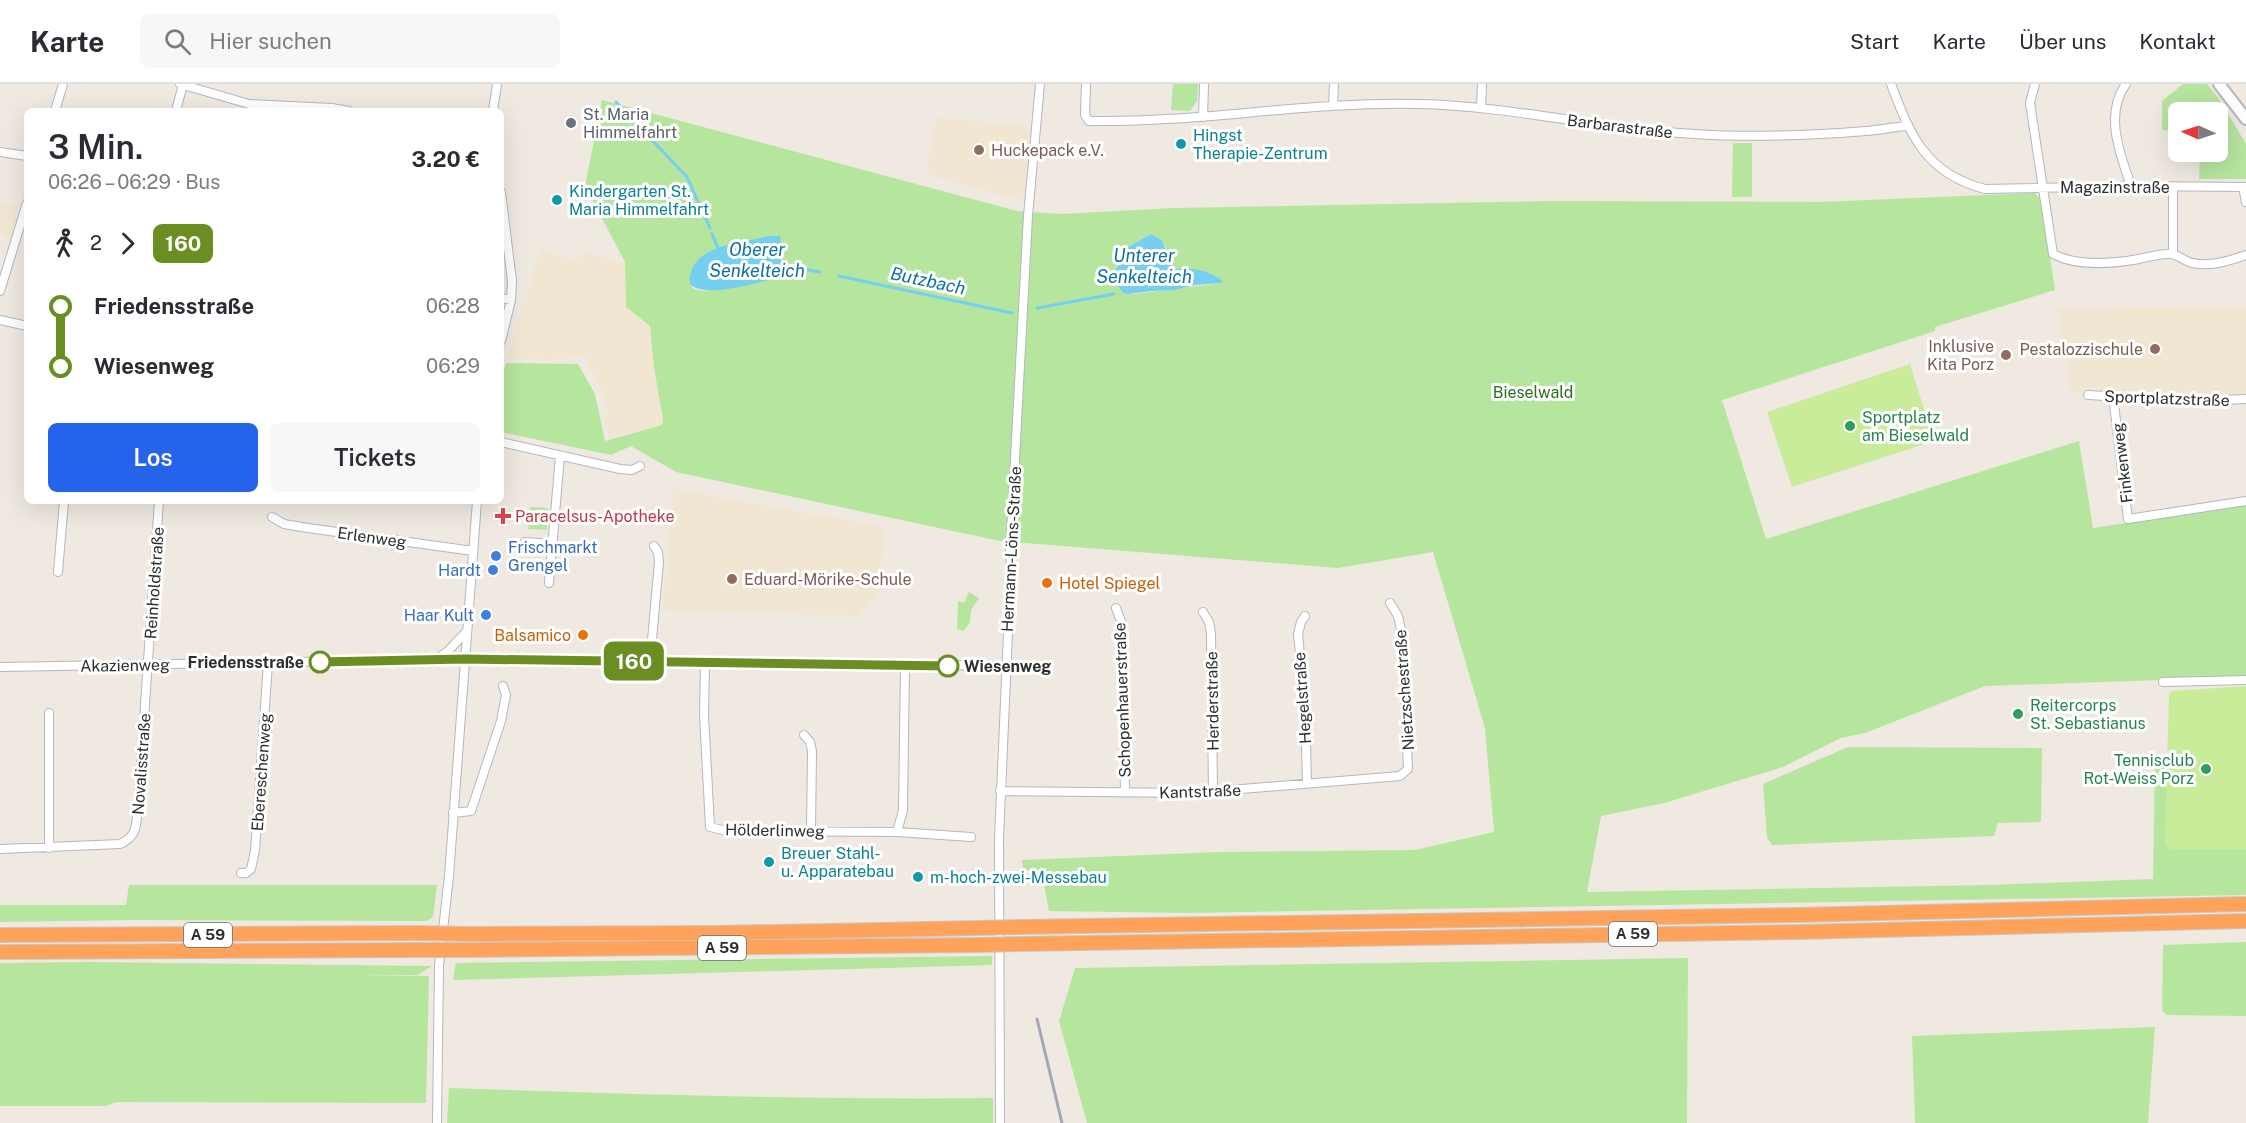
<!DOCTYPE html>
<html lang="de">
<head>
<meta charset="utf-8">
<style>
  :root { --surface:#fff; --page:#f7f7f7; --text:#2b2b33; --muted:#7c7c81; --line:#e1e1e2; --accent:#2563eb }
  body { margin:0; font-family:"Public Sans",sans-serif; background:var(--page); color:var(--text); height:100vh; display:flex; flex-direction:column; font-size:22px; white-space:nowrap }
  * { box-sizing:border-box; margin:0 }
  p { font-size:20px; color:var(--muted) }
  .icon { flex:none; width:33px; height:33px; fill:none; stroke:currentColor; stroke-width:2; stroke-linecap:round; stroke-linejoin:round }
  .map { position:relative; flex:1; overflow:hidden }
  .drawer { position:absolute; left:24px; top:24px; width:480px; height:396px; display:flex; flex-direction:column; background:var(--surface); border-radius:9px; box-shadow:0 6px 24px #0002 }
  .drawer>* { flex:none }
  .badge { padding:0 12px; border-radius:9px; font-size:21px; line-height:39px }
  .needle { width:39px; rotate:273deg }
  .fabs { position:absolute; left:2168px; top:18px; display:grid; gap:12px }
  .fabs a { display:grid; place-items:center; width:60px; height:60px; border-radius:9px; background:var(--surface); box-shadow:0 6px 24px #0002; font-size:30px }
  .map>.badge { position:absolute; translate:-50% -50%; box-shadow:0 0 0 3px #fff }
  .legs { display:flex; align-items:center; gap:9px; height:66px; padding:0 24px; font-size:20px }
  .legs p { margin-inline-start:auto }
  .head { display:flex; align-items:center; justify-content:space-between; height:102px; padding:0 24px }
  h1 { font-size:33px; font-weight:600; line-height:45px }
  .button { display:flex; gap:12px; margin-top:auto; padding:12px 24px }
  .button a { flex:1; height:69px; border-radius:9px; background:var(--accent); color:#fff; font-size:24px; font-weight:600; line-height:69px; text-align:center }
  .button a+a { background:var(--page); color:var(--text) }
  ul { padding:0 24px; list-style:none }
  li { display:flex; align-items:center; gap:21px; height:60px; font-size:22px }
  li i { display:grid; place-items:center; width:9px; height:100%; margin:0 8px; background:currentColor }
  li i::after { content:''; width:15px; height:15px; margin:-8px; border:4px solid; border-radius:50%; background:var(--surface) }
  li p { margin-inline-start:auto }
  li:first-child i { background:linear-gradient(#0000 50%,currentColor 0) }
  li:last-child i { background:linear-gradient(currentColor 50%,#0000 0) }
  header { display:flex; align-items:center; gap:36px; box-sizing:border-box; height:84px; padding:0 30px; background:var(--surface); border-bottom:2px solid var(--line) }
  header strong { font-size:28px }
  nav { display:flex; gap:33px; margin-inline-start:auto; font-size:21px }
  .search { width:420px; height:54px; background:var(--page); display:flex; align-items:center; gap:15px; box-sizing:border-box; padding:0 21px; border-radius:9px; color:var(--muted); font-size:22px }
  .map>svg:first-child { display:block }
  .education { fill:#f0e6d1 }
  .green { fill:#b6e59e; fill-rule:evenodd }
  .pitch { fill:#c9ec9a }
  .water { fill:#75cff0 }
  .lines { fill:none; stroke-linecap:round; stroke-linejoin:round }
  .stream { stroke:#75cff0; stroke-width:3 }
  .street-casing { stroke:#b4b7c1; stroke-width:10 }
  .secondary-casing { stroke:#b4b7c1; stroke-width:14 }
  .highway-casing { stroke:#c9c9c9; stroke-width:16 }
  .street { stroke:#fff; stroke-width:8 }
  .secondary { stroke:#fff; stroke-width:10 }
  .highway { stroke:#ffa35c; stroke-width:14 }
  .rail { stroke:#a3a6b8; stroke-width:3 }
  .highway-bridge-casing { stroke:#c9c9c9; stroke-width:16; stroke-linecap:butt }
  .highway-bridge { stroke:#ffa35c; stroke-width:14 }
  .line-1-casing { stroke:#fff; stroke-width:14 }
  .line-1 { stroke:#6b8e23; stroke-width:9 }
  .worship-dot { fill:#6b7280; stroke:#fff; stroke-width:2 }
  .culture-dot { fill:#0f9aa8; stroke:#fff; stroke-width:2 }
  .education-dot { fill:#8d6e63; stroke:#fff; stroke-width:2 }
  .leisure-dot { fill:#2e9e5b; stroke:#fff; stroke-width:2 }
  .health-dot { fill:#e0444e; stroke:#fff; stroke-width:2 }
  .shop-dot { fill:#3f7fe0; stroke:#fff; stroke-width:2 }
  .food-dot { fill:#e8710a; stroke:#fff; stroke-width:2 }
  .stop-1-dot { fill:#fff; stroke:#6b8e23; stroke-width:3 }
  .labels { text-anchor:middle; stroke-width:6; stroke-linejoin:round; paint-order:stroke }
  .shield { fill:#fff; stroke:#6d6d6d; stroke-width:1.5 }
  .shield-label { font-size:15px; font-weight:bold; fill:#2e2e2e }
  .worship-label { font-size:16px; fill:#5b616d; stroke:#fff; text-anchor:start }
  .street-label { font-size:16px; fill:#2e2e2e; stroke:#fff }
  .culture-label { font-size:16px; fill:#0d838f; stroke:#fff; text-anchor:start }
  .education-label { font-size:16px; fill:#785e54; stroke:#fff; text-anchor:start }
  .park-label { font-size:16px; fill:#2c6e1b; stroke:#fff }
  .leisure-label { font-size:16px; fill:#27864d; stroke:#fff; text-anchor:start }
  .health-label { font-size:16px; fill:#be3a42; stroke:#fff; text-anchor:start }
  .shop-label { font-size:16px; fill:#366cbe; stroke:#fff; text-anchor:end }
  .food-label { font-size:16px; fill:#c56008; stroke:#fff; text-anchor:start }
  .stop-label { font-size:16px; font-weight:bold; fill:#2e2e2e; stroke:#fff; text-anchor:end }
  .water-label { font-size:18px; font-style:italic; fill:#0d6fa3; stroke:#fff }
</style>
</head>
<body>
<header>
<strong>Karte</strong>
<div class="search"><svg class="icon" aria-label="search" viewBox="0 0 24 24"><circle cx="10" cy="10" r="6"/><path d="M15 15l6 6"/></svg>Hier suchen</div>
<nav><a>Start</a><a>Karte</a><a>Über uns</a><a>Kontakt</a></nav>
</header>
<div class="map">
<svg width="2246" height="1039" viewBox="0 0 2246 1039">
  <rect width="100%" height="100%" fill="#efe9e1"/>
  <path class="education" d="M 936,34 L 1029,41 L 1024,112 L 1019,116 L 926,90 Z
    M 0,118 L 20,121 L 11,153 L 0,152 Z
    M 540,166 L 577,177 L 579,170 L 585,171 L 586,168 L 625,180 L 626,223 L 650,242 L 654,284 L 663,336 L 662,341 L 609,354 L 604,330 L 608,329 L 602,306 L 583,272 L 553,276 L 507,275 Z
    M 2246,223 L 2246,310 L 2220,311 L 2099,306 L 2071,309 L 2058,225 Z
    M 674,405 L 884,443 L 879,507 L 858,532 L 662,526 Z"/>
  <path class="green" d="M 1173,0 L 1198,0 L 1197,17 L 1190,27 L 1171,26 Z
    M 2183,0 L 2207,0 L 2220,16 L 2246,60 L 2246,95 L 2199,95 L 2200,68 L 2217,68 L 2217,28 L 2178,28 L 2178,46 L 2162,46 L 2162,17 Z
    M 602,16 L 1017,127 L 1061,130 L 1173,124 L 1551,117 L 1820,118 L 2035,109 L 2041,115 L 2055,206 L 1935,243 L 1935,247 L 1722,316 L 1766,455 L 2079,357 L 2093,444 L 2246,421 L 2246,593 L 1985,602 L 1865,649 L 1841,654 L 1783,683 L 1664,719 L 1601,732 L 1587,808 L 1989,801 L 2153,795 L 2155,676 L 2170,678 L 2246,759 L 2246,811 L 1186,829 L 1049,827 L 1042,790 L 1023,785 L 1022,776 L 1219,768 L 1415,766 L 1494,748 L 1485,644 L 1433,468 L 1338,484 L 1000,457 L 676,388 L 631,362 L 611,371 L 501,348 L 501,296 L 506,279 L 578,280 L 595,310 L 605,357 L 662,341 L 663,335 L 654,284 L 650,242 L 626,223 L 625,178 L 585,102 ZM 1151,150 L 1162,156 C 1167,167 1166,177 1177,185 C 1193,183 1209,187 1221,199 L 1135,210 L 1122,207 L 1112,190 L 1128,163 ZM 781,157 C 779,170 785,180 782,193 L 703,207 L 694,205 L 690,200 L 690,190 L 718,164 Z
    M 1733,59 L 1752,59 L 1752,113 L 1732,113 Z
    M 530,423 L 548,424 L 547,446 L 528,445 Z
    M 969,508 L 979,514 L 971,526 L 970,538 L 964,547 L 957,545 L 958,517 L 964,519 Z
    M 1848,663 L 2042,664 L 2041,738 L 1998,739 L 1994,752 L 1772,761 L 1767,753 L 1763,700 Z
    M 129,801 L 437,801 L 433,833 L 427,837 L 136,836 L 0,838 L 0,821 L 126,821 Z
    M 2246,858 L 2246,932 L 2167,931 L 2162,927 L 2163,861 Z
    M 992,872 L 992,881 L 453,896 L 456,879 Z
    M 1688,874 L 1687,1039 L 1087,1039 L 1059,937 L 1075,884 Z
    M 92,878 L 432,882 L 418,891 L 355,891 L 429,892 L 426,1019 L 117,1018 L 105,1022 L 0,1022 L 0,879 Z
    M 2155,943 L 2148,1039 L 1915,1039 L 1912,952 Z
    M 449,1004 C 630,1010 811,1016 993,1014 L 993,1039 L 447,1039 Z"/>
  <path class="pitch" d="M 1910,280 L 1934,357 L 1792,403 L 1767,328 Z
    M 2246,602 L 2246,765 L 2171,765 L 2165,760 L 2169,610 L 2172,607 Z"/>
  <path class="water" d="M 1151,150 L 1162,156 C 1167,167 1166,177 1176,185 C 1193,183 1209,187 1223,197 L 1221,199 L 1196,201 L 1174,206 L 1153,207 L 1127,210 L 1122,208 L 1117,200 L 1112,196 L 1113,190 L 1128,163 Z
    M 769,152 L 780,152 C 782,158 779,160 780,167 C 780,179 785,178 782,193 C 760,197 706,216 690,200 C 686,161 742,159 769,152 Z"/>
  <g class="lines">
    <path class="stream" d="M 616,18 L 687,93 L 710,144
      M 712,150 L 718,164
      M 784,182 L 820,188
      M 839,192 L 1012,229
      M 1037,224 L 1114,210"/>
    <defs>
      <path id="street" d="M 180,0 L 249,20 L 332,24 L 349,27
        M 1086,0 L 1085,31 L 1089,37 C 1200,39 1309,17 1419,20 C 1507,22 1593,43 1680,49 C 1742,54 1805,52 1866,47 C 1880,46 1893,43 1907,42
        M 1891,0 C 1910,51 1926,90 1985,105 L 2131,102 L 2246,103
        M 2035,0 L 2030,19 L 2053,170 C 2078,183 2111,180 2139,175 C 2149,173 2161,169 2171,170 C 2178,171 2185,177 2192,179 C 2210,183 2229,177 2246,171
        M 2126,0 C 2104,30 2120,70 2131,102
        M 1333,21 L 1334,0
        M 1481,24 L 1482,0
        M 55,27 L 63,0
        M 176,27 L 183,0
        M 493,27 L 497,0
        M 1203,33 L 1204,0
        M 0,68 L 27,72
        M 2243,103 L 2246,118
        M 501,108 L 512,197 L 511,216 L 501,257
        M 2173,170 L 2173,103
        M 0,207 L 27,119
        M 501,214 L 511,216
        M 0,236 L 27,242
        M 2088,311 L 2198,317 L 2246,315
        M 2113,312 L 2128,435 L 2246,417
        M 501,358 L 620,385 L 632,386 L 640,382
        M 272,433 L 284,440 L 308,444 L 473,467
        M 525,458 L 552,460
        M 58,488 L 64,417
        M 549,499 L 560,372
        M 1116,524 L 1122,540 L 1125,709
        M 1203,528 L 1209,538 L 1211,549 L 1213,708
        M 1305,532 L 1301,538 L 1298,550 L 1305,622 L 1307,699
        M 435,576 L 448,567 L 467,547
        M 650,578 L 659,478 L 658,468 L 654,462
        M 705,579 L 704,631 L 710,743 L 727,747 L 897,748 L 971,753
        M 0,583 L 465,575 L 1006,582
        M 2163,598 L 2246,596
        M 804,651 L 810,658 L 812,667 L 811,748
        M 1000,707 L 1193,709 L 1400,692 L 1408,685 L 1402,551 L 1398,532 L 1390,519
        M 453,729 L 471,727 L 501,637 L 506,611 L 503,602
        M 897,748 L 903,726 L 905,582
        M 49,764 L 49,629
        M 0,765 L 120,760 C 138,752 136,741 138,722 L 159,417
        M 241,789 L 246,789 L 251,785 L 255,767 L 268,579
        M 437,1039 L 439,882 L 449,792 L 477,417
        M 1000,1039 L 999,754 L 1011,481 L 1010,468 L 1028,132 L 1040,0"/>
      <path id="secondary" d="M 2219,0 L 2246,35"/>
      <path id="highway" d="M 1020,843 L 1798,831 L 2246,820
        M 467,850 L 717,849 L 978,844
        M 0,851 L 416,849
        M 1019,860 L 1799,848 L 2246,837
        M 466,866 L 978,861
        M 0,868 L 416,866"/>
    </defs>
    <use href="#street" class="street-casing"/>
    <use href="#secondary" class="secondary-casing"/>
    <use href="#highway" class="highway-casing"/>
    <use href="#street" class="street"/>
    <use href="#secondary" class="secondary"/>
    <use href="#highway" class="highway"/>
    <path class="rail" d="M 1037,935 L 1062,1039"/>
    <defs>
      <path id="highway-bridge" d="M 978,844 L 1020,843
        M 416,849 L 467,850
        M 978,861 L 1019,860
        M 416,866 L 466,866"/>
    </defs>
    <use href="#highway-bridge" class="highway-bridge-casing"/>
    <use href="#highway-bridge" class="highway-bridge"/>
  </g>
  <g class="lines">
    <defs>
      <path id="line-1" d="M 320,578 L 465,575 L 948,582"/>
    </defs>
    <use href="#line-1" class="line-1-casing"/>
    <use href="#line-1" class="line-1"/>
  </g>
  <circle class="worship-dot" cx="571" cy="39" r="6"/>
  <g class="culture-dot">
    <circle cx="1181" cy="60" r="6"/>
    <circle cx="557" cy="116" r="6"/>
    <circle cx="769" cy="778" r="6"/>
    <circle cx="918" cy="793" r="6"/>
  </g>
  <g class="education-dot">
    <circle cx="979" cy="66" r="6"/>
    <circle cx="2155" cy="265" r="6"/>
    <circle cx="2006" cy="271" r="6"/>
    <circle cx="732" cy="495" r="6"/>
  </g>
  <g class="leisure-dot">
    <circle cx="1850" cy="342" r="6"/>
    <circle cx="2018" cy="630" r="6"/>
    <circle cx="2206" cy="685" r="6"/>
  </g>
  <path class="health-dot" d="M500 423h6v6h6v6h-6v6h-6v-6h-6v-6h6z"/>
  <g class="shop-dot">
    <circle cx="496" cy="472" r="6"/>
    <circle cx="493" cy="486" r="6"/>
    <circle cx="486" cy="531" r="6"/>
  </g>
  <g class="food-dot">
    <circle cx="1047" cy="499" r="6"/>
    <circle cx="583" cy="551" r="6"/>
  </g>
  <g class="stop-1-dot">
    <circle cx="320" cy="578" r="10"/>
    <circle cx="948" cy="582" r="10"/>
  </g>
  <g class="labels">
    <g class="shield">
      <rect x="1609" y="838" width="48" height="24" rx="4.5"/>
      <rect x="184" y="839" width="48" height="24" rx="4.5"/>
      <rect x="698" y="852" width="48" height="24" rx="4.5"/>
    </g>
    <g class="shield-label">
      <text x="1633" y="855">A 59</text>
      <text x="208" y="856">A 59</text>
      <text x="722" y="869">A 59</text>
    </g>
    <g class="worship-label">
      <text x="583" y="36">St. Maria<tspan x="583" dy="18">Himmelfahrt</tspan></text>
    </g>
    <g class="street-label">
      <text transform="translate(1620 42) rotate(7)" y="6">Barbarastraße</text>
      <text x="2115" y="109">Magazinstraße</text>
      <text transform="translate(2167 314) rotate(2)" y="6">Sportplatzstraße</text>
      <text transform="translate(2122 379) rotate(-97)" y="6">Finkenweg</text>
      <text transform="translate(372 453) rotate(8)" y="6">Erlenweg</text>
      <text transform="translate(1011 465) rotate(-87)" y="6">Hermann-Löns-Straße</text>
      <text transform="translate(154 499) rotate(-86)" y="6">Reinholdstraße</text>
      <text transform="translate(125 581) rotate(-1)" y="6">Akazienweg</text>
      <text transform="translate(1404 606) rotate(-94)" y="6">Nietzschestraße</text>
      <text transform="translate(1302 614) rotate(-94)" y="6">Hegelstraße</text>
      <text transform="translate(1122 616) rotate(-92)" y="6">Schopenhauerstraße</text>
      <text transform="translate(1212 617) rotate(-91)" y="6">Herderstraße</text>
      <text transform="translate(141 680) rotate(-86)" y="6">Novalisstraße</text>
      <text transform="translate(261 688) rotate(-86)" y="6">Ebereschenweg</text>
      <text transform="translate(1200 707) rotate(-2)" y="6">Kantstraße</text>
      <text transform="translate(775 746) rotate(1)" y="6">Hölderlinweg</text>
    </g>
    <g class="culture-label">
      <text x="1193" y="57">Hingst<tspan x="1193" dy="18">Therapie-Zentrum</tspan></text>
      <text x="569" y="113">Kindergarten St.<tspan x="569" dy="18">Maria Himmelfahrt</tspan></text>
      <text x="781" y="775">Breuer Stahl-<tspan x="781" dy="18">u. Apparatebau</tspan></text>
      <text x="930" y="799">m-hoch-zwei-Messebau</text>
    </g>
    <g class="education-label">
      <text x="991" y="72">Huckepack e.V.</text>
      <text x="1994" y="268" text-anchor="end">Inklusive<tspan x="1994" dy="18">Kita Porz</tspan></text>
      <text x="2143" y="271" text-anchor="end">Pestalozzischule</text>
      <text x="744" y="501">Eduard-Mörike-Schule</text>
    </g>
    <g class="park-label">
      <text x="1533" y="314">Bieselwald</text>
    </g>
    <g class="leisure-label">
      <text x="1862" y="339">Sportplatz<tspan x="1862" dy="18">am Bieselwald</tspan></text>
      <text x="2030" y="627">Reitercorps<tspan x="2030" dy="18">St. Sebastianus</tspan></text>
      <text x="2194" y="682" text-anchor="end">Tennisclub<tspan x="2194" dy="18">Rot-Weiss Porz</tspan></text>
    </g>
    <g class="health-label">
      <text x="515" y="438">Paracelsus-Apotheke</text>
    </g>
    <g class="shop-label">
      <text x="508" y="469" text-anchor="start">Frischmarkt<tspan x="508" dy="18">Grengel</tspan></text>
      <text x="481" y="492">Hardt</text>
      <text x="474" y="537">Haar Kult</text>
    </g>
    <g class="food-label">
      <text x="1059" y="505">Hotel Spiegel</text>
      <text x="571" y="557" text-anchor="end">Balsamico</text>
    </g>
    <g class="stop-label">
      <text x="304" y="584">Friedensstraße</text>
      <text x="964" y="588" text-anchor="start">Wiesenweg</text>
    </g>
    <g class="water-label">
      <text x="757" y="172">Oberer<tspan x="757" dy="21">Senkelteich</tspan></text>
      <text x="1144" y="178">Unterer<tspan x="1144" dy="21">Senkelteich</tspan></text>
      <text transform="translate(928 197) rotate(12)" y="6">Butzbach</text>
    </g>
  </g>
</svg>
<div class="fabs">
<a><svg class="needle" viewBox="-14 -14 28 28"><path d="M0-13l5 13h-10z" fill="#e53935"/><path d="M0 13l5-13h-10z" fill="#7c7c81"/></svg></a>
</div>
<b class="badge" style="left:634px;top:577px;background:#6b8e23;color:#fff">160</b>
<section class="drawer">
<div class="head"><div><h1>3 Min.</h1><p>06:26 – 06:29 · Bus</p></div><b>3.20 €</b></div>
<div class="legs"><svg class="icon" aria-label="walk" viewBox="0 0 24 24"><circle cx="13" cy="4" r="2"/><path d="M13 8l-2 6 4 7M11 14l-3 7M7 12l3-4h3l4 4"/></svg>2<svg class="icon" aria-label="forward" viewBox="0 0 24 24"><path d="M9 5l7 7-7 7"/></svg><b class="badge" style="background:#6b8e23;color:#fff">160</b></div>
<ul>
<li><i style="color:#6b8e23"></i><b>Friedensstraße</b><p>06:28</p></li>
<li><i style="color:#6b8e23"></i><b>Wiesenweg</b><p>06:29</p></li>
</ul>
<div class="button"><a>Los</a><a>Tickets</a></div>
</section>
</div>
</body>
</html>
